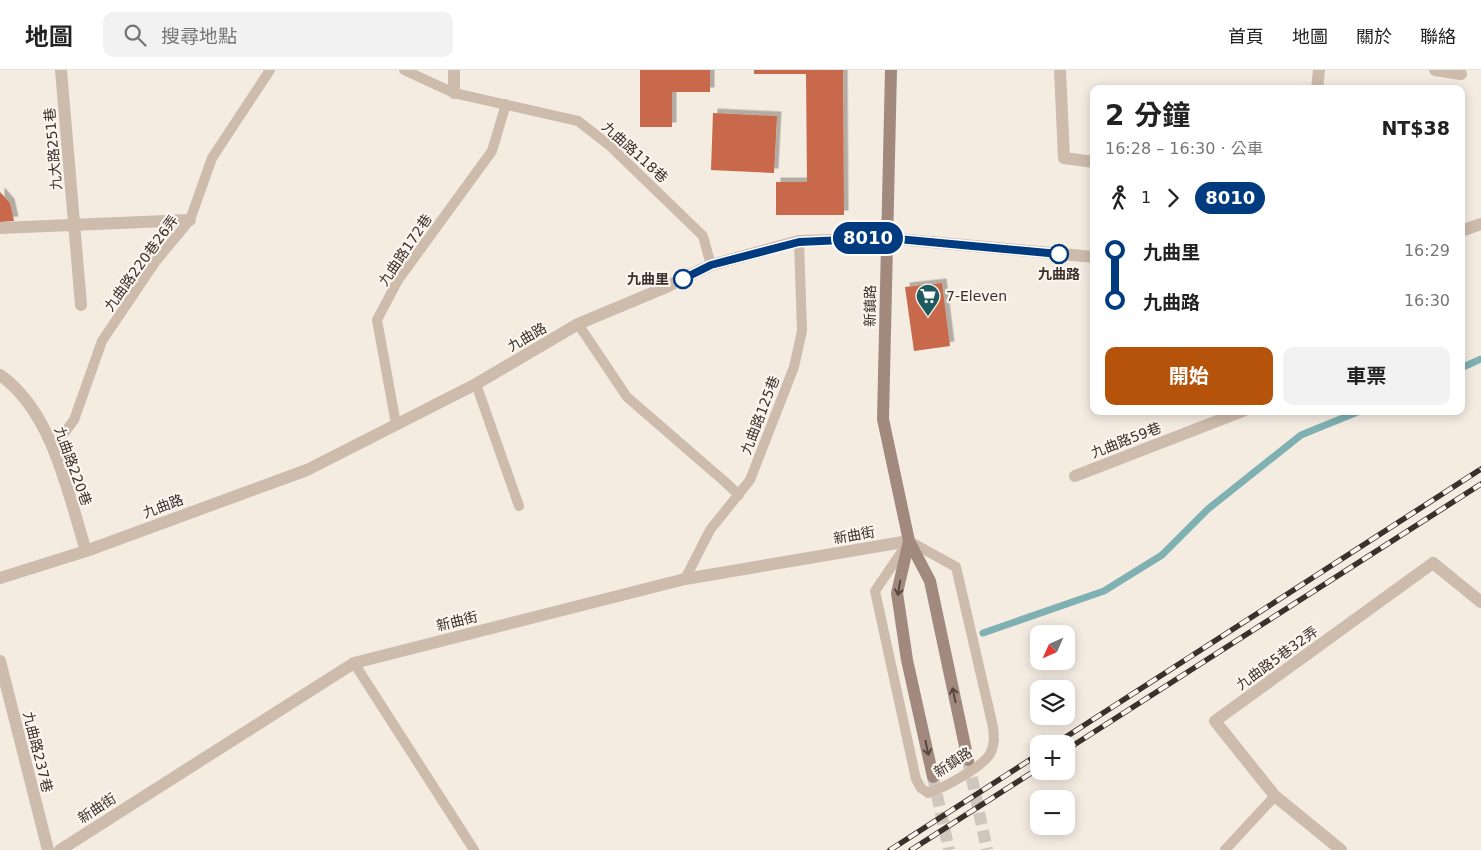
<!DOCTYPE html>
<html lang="zh-TW">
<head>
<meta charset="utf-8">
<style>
  :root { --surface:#fff; --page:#f2f2f2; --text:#222; --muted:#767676; --line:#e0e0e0; --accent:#b45309 }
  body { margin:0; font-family:"DejaVu Sans","Noto Sans TC",sans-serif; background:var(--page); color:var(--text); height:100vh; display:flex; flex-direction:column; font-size:19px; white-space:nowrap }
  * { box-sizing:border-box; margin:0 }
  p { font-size:16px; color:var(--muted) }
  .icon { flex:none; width:28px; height:28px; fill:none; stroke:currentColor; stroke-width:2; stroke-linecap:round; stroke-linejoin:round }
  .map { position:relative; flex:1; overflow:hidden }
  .panel { position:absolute; left:1090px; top:15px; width:375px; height:330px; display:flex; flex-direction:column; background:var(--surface); border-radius:10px; box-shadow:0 2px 12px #0003 }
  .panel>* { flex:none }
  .badge { padding:0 10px; border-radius:16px; font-size:18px; line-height:32px }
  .needle { width:32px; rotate:225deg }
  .buttons { position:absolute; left:1030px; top:555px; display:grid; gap:10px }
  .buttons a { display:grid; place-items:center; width:45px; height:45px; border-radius:10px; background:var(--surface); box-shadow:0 2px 12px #0003; font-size:25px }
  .map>.badge { position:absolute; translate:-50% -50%; box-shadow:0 0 0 2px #fff }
  .legs { display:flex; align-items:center; gap:8px; height:55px; padding:0 15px; font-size:16px }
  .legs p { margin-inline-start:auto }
  .summary { display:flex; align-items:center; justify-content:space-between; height:85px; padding:0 15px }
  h1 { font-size:28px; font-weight:700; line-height:38px }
  .primary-button { display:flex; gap:10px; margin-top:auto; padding:10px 15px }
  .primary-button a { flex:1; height:58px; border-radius:10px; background:var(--accent); color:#fff; font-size:20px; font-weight:700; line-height:58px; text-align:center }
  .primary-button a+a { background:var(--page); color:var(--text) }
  ul { padding:0 15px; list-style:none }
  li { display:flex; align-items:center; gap:18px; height:50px; font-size:19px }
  li i { display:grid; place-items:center; width:8px; height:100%; margin:0 6px; background:currentColor }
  li i::after { content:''; width:12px; height:12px; margin:-6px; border:4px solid; border-radius:50%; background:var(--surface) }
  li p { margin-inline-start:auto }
  li:first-child i { background:linear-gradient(#0000 50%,currentColor 0) }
  li:last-child i { background:linear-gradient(currentColor 50%,#0000 0) }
  header { display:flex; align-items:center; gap:30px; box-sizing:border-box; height:70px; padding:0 25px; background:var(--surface); border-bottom:1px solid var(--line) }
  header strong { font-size:24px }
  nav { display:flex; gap:28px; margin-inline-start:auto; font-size:18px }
  .search { width:350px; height:45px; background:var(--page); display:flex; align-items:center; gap:12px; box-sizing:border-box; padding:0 18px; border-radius:10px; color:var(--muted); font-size:19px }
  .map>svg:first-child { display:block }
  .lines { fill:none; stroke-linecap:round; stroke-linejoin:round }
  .stream { stroke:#7fb0b2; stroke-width:7 }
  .building { fill:#c8694b; filter:url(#shadow) }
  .secondary-tunnel { stroke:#cfc6bd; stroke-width:12; stroke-dasharray:12 6; stroke-linecap:butt }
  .lane { stroke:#cdbbac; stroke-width:10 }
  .street { stroke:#cdbbac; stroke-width:12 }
  .secondary { stroke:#a18a7d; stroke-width:12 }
  .rail-casing { stroke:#3b302b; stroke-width:5.5 }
  .rail { stroke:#fbf5ee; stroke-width:4; stroke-dasharray:11; stroke-linecap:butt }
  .oneway { stroke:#544640 }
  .line-1-casing { stroke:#fff; stroke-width:11 }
  .line-1 { stroke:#003b80; stroke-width:8 }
  .stop-1-dot { fill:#fff; stroke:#003b80; stroke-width:2.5 }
  .labels { text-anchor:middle; stroke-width:4.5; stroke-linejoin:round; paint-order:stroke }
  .street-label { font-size:14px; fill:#3b302b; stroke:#fbf5ee }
  .stop-label { font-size:14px; font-weight:bold; fill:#3b302b; stroke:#fbf5ee }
  .poi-label { font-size:14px; fill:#3b302b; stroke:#fbf5ee; text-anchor:start }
</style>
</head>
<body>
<header>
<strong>地圖</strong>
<div class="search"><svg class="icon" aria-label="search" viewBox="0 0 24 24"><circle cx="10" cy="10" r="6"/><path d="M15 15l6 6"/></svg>搜尋地點</div>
<nav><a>首頁</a><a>地圖</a><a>關於</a><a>聯絡</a></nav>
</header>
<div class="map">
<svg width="1481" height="780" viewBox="0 0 1481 780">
  <defs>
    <filter id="shadow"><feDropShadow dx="4.5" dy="-4.5" stdDeviation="0" flood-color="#0004"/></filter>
  </defs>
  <rect width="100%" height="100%" fill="#f4ebe1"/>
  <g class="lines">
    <path class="stream" d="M 1461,298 L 1481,289
      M 983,563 L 1104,521 L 1162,485 L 1208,439 L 1301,365 L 1360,341"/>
  </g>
  <path class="building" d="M 640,0 L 710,0 L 710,22 L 672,22 L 672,57 L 640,57 Z
    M 754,0 L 843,0 L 844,145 L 776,145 L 776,112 L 807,112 L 806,4 L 754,4 Z
    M 713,43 L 777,46 L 774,103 L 711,100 Z
    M 0,122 L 10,133 L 14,151 L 0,152 Z
    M 942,213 L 950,276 L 914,281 L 905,217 Z"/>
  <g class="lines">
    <path class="secondary-tunnel" d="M 968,690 L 987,780
      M 933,707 L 949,780"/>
    <path class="lane" d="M 404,0 L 454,23 L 578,51 L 609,75 L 703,166 L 711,195
      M 578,254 L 627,327 L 724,411 L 739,425
      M 476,314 L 519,436
      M 396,354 L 377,250 L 398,210 L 492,81 L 506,34
      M 53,378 L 74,350 L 102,271 L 156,191 L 190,150 L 212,88 L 270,0
      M 909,471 L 956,497 L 993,657 C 994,666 995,675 990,684 C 982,697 944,718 928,723 L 921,718 L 916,709 L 875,521 Z
      M 685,509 L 710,460 L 750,410 L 794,297 L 802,261 L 799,171
      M 354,593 L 474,780
      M 1225,780 L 1275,726"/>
    <path class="street" d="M 61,0 L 81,235
      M 1060,0 L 1064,88 L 1094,92
      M 1435,0 L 1461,4
      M 1317,19 L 1319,0
      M 454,23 L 454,0
      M 0,158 L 190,150
      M 1461,161 L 1481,154
      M 0,305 C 52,341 68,423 86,481
      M 1075,406 L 1243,341
      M 0,508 L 86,481 L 307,400 L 476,314 L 578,254 L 664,218 L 711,195 L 799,171 L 887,168 L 1094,187
      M 0,591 L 48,780
      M 60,780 L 354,593 L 685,509 L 909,471
      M 1341,780 L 1275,726 L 1215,651 L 1433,493 L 1481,532"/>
    <path class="secondary" d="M 891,0 L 883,349 L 909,471 L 930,511 L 968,690
      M 909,471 L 897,523 L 907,590 L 933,707"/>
    <defs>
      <path id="rail" d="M 1055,674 L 1481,399
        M 1066,680 L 1481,414
        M 890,780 L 1039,684
        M 911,780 L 1039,698"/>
    </defs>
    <use href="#rail" class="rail-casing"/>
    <use href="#rail" class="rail"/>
  </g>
  <defs><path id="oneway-shaft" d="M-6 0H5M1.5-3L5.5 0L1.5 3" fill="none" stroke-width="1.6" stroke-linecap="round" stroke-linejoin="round" transform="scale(1.25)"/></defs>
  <g class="oneway">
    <use href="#oneway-shaft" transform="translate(899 518) rotate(99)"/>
    <use href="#oneway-shaft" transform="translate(954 625) rotate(-102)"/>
    <use href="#oneway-shaft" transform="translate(927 678) rotate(78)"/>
  </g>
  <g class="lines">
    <defs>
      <path id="line-1" d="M 683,209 L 711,195 L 799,172 L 887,168 L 1059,184"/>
    </defs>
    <use href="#line-1" class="line-1-casing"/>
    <use href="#line-1" class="line-1"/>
  </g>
  <defs>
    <symbol id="supermarket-pin" viewBox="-11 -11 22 30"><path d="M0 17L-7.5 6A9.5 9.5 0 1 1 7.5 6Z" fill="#1f5a5e" stroke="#fbf5ee"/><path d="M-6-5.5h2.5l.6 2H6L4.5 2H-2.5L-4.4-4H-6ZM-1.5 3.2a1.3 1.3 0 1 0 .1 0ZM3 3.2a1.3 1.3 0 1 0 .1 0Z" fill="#fff"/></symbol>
  </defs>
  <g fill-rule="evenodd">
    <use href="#supermarket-pin" x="914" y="212" width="28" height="38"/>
  </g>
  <g class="stop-1-dot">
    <circle cx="1059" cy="184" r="9"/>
    <circle cx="683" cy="209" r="9"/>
  </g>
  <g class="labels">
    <g class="street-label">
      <text transform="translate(53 79) rotate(-95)" y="5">九大路251巷</text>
      <text transform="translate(635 82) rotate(42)" y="5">九曲路118巷</text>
      <text transform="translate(405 180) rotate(-56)" y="5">九曲路172巷</text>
      <text transform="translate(141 193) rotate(-54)" y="5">九曲路220巷26弄</text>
      <text transform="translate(870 236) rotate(-89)" y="5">新鎮路</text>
      <text transform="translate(527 267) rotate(-30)" y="5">九曲路</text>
      <text transform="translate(760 345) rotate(-69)" y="5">九曲路125巷</text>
      <text transform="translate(1126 370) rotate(-21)" y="5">九曲路59巷</text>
      <text transform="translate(73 396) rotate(70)" y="5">九曲路220巷</text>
      <text transform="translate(163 436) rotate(-20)" y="5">九曲路</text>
      <text transform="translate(854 465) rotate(-10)" y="5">新曲街</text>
      <text transform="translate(457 551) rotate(-14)" y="5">新曲街</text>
      <text transform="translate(1277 588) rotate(-36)" y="5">九曲路5巷32弄</text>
      <text transform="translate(38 682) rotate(76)" y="5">九曲路237巷</text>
      <text transform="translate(953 692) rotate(-33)" y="5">新鎮路</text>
      <text transform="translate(97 738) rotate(-33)" y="5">新曲街</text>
    </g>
    <g class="stop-label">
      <text x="1059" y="209">九曲路</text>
      <text x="669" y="214" text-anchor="end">九曲里</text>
    </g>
    <g class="poi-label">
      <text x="946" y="231">7-Eleven</text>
    </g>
  </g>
</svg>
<div class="buttons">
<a><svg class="needle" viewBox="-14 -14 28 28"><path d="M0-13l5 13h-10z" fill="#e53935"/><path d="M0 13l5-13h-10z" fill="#767676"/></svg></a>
<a><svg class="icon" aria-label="layers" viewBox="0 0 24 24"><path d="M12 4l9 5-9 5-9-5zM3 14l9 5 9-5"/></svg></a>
<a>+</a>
<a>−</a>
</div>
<b class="badge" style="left:868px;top:168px;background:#003b80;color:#fff">8010</b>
<section class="panel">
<div class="summary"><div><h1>2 分鐘</h1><p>16:28 – 16:30 · 公車</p></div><b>NT$38</b></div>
<div class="legs"><svg class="icon" aria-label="walk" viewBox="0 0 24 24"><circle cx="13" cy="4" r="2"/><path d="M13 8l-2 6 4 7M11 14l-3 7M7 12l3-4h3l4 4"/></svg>1<svg class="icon" aria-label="forward" viewBox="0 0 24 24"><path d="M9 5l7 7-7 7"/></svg><b class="badge" style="background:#003b80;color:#fff">8010</b></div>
<ul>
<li><i style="color:#003b80"></i><b>九曲里</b><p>16:29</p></li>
<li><i style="color:#003b80"></i><b>九曲路</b><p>16:30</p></li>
</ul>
<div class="primary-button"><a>開始</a><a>車票</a></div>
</section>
</div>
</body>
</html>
